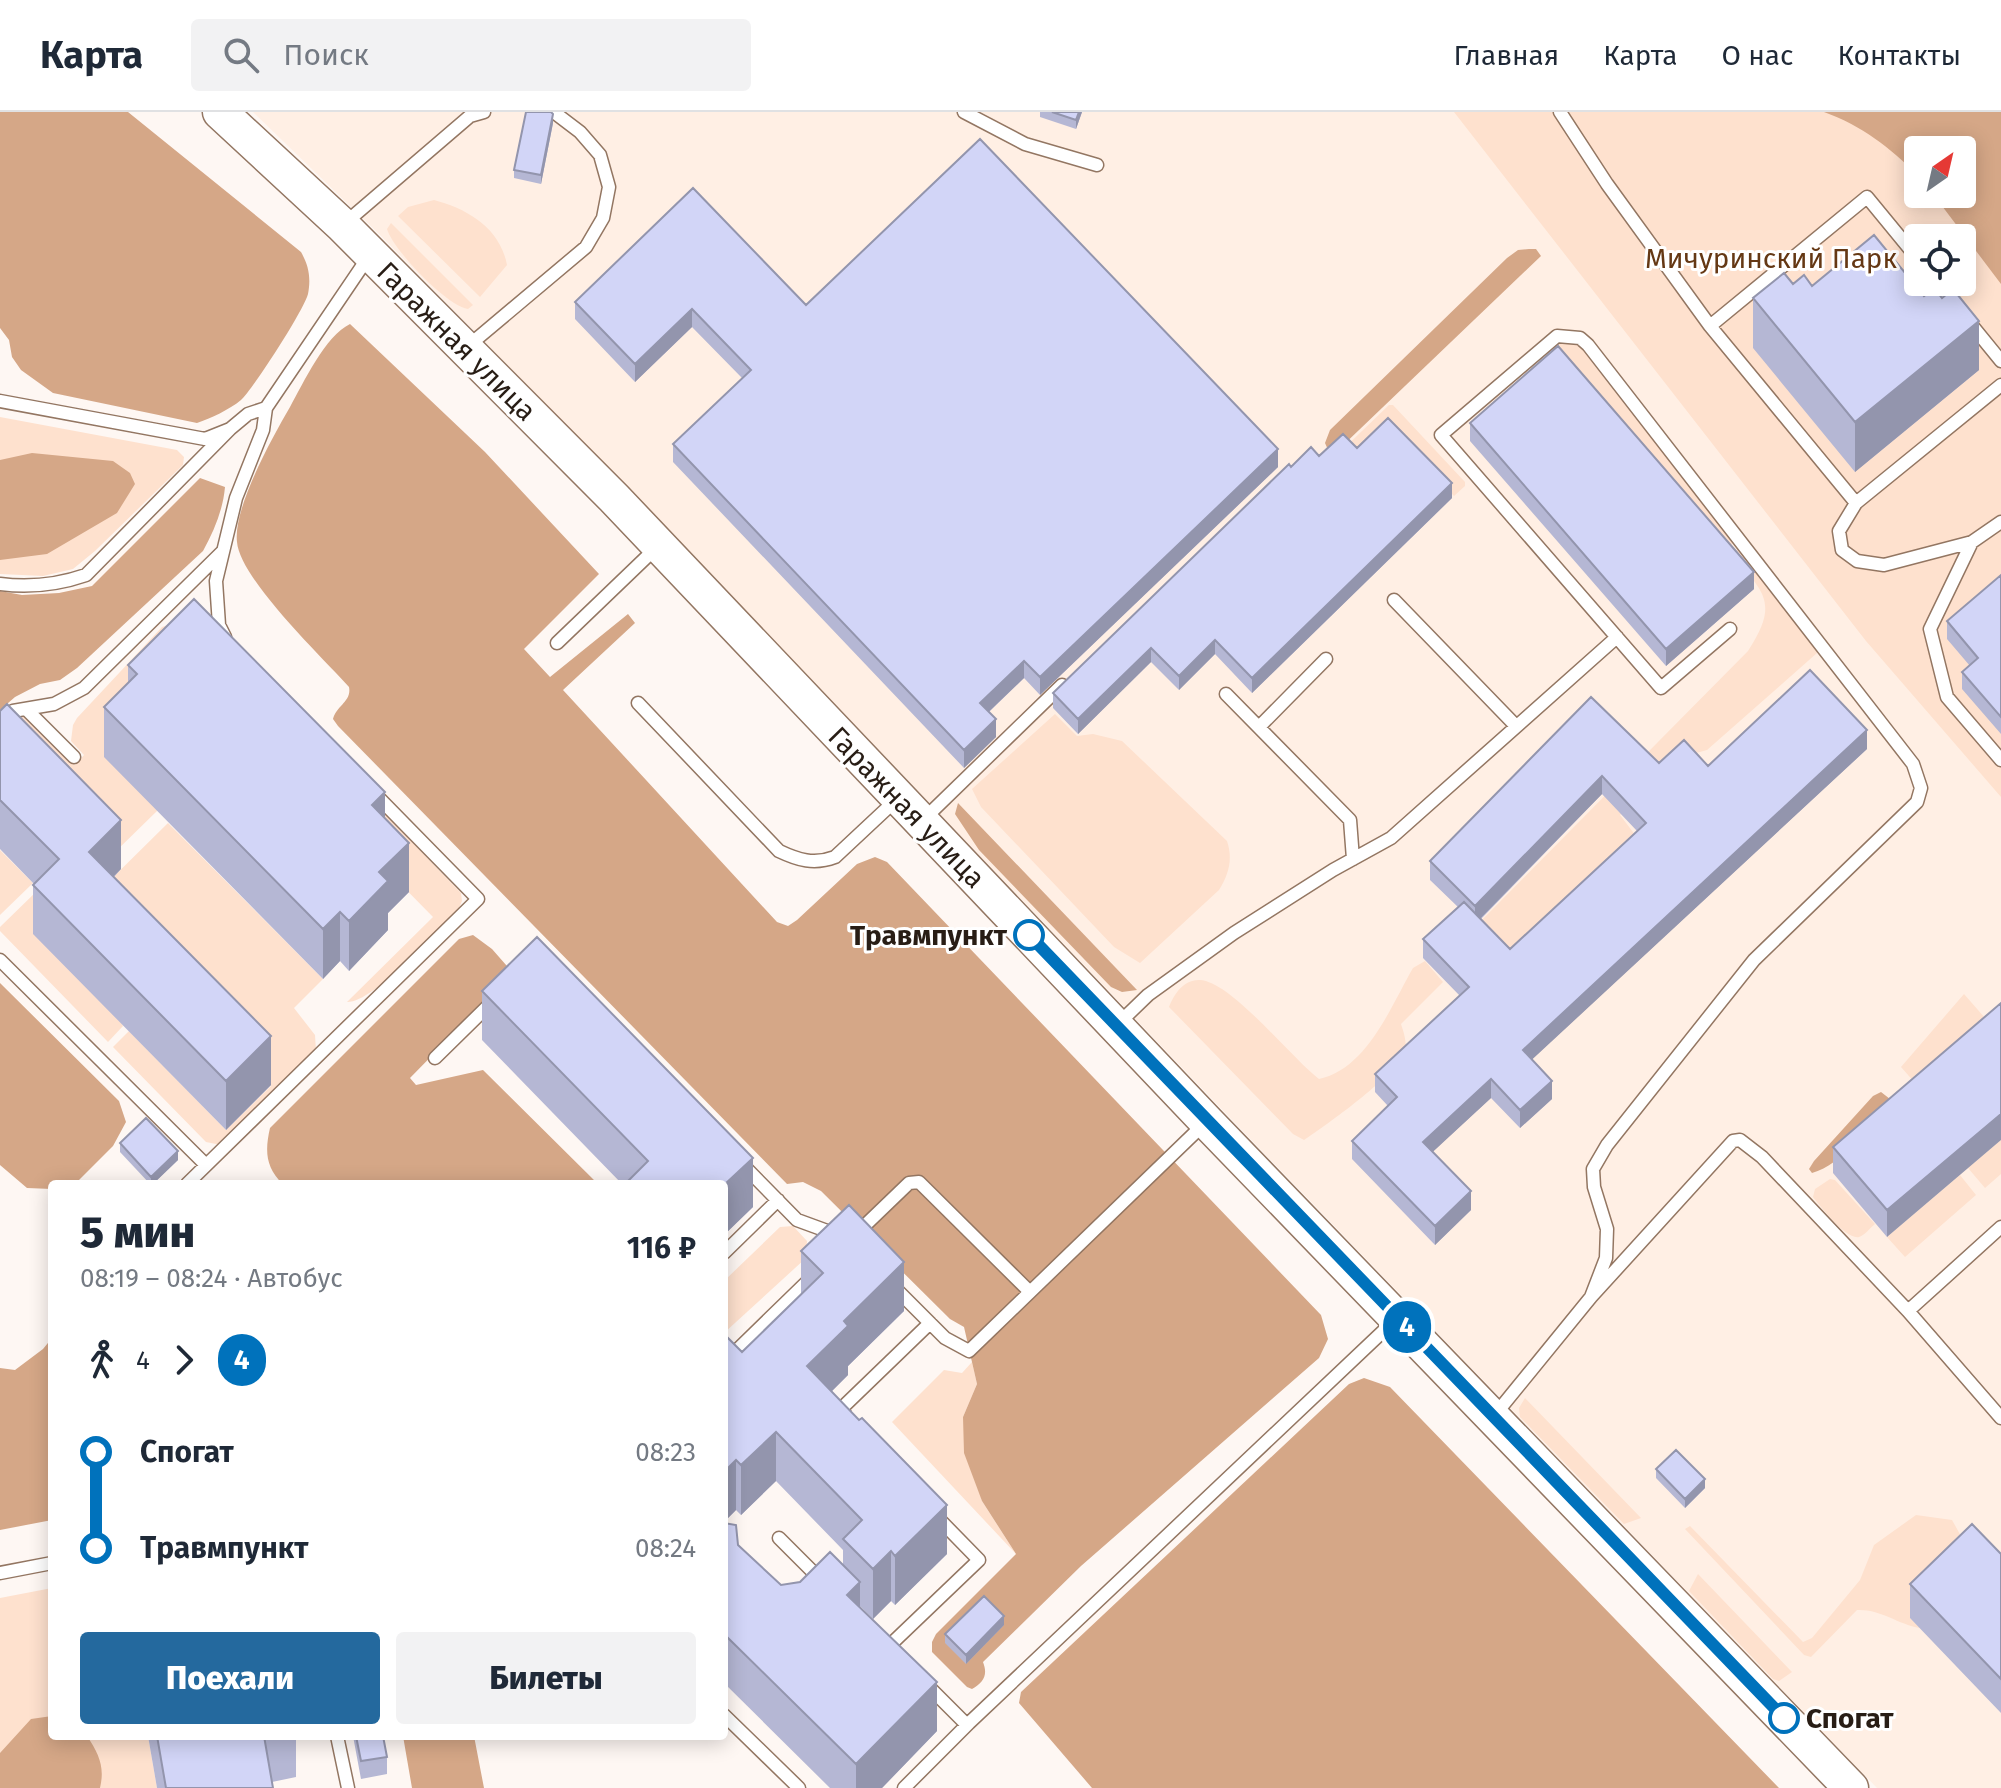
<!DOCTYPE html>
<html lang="ru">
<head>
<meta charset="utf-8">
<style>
  :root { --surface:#fff; --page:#f2f2f3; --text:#1f2937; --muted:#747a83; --line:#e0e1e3; --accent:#24699e }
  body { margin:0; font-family:"Fira Sans",sans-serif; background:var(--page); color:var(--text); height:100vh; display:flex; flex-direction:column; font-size:30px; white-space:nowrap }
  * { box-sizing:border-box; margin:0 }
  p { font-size:26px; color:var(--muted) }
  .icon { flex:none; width:44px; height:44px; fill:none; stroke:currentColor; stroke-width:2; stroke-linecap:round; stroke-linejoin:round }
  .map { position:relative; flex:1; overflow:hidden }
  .drawer { position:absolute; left:48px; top:1068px; width:680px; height:560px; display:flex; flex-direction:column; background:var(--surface); border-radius:8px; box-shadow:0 4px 20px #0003 }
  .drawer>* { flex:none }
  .badge { padding:0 16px; border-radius:26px; font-size:28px; line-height:52px }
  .needle { width:52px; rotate:34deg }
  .tools { position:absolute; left:1904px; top:24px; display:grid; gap:16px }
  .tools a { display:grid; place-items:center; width:72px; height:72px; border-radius:8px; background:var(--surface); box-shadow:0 4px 20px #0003; font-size:40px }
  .map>.badge { position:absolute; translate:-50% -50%; box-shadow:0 0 0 4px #fff }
  .legs { display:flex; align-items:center; gap:12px; height:88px; padding:0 32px; font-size:26px }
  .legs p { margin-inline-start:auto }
  .headline { display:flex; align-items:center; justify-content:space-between; height:136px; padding:0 32px }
  h1 { font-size:44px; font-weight:800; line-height:60px }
  .action { display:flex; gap:16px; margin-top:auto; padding:16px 32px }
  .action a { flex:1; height:92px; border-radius:8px; background:var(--accent); color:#fff; font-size:32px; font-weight:800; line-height:92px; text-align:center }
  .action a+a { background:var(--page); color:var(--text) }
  ul { padding:0 32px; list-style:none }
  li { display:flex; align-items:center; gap:28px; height:96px; font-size:30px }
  li i { display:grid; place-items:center; width:12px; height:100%; margin:0 10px; background:currentColor }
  li i::after { content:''; width:20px; height:20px; margin:-10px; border:6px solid; border-radius:50%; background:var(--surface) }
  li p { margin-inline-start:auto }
  li:first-child i { background:linear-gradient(#0000 50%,currentColor 0) }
  li:last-child i { background:linear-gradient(currentColor 50%,#0000 0) }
  header { display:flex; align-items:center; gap:48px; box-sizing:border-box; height:112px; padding:0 40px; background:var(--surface); border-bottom:2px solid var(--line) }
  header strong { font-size:38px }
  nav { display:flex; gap:44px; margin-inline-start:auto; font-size:28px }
  .search { width:560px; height:72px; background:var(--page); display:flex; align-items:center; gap:20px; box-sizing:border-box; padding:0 28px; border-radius:8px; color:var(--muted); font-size:30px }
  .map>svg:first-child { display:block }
  .built { fill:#ffefe4 }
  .green { fill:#fee1ce; fill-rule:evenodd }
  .forest { fill:#d5a787 }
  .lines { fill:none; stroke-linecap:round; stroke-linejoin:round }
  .lane-casing { stroke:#937662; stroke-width:15 }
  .secondary-casing { stroke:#937662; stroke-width:37 }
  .lane { stroke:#fff; stroke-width:12 }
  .secondary { stroke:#fff; stroke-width:34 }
  .wall { fill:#b5b7d4; fill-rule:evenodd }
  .shaded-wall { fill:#9395ad }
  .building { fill:#d2d5f7; stroke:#9395ad; stroke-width:2 }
  .line-1-casing { stroke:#fff; stroke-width:18 }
  .line-1 { stroke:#0072bc; stroke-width:12 }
  .stop-1-dot { fill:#fff; stroke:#0072bc; stroke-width:4 }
  .labels { text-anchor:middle; stroke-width:6; stroke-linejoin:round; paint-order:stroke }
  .park-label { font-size:28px; fill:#653814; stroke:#fff }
  .street-label { font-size:28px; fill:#281d15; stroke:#fff }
  .stop-label { font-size:28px; font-weight:bold; fill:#281d15; stroke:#fff; text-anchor:end }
</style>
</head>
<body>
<header>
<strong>Карта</strong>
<div class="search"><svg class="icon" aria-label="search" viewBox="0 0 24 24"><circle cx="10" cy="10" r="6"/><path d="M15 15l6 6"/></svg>Поиск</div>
<nav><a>Главная</a><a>Карта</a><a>О нас</a><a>Контакты</a></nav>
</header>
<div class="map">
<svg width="2001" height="1676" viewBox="0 0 2001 1676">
  <rect width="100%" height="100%" fill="#fef7f3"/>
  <path class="built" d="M 253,0 L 1463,0 L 2001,673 L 2001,1676 L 1877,1676 L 1233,1009 L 635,383 L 380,123 Z"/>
  <path class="green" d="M 1454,0 L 2001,0 L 2001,685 L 1866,529 ZM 1918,38 L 1962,38 L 1962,82 L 1918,82 ZM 1918,126 L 1962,126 L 1962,170 L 1918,170 Z
    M 434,88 C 468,97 500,116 507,153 L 480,185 L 398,104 L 408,95 Z
    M 391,111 L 473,193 L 468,197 C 447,194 393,138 387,117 Z
    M 1558,228 L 1577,230 L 1585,236 L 1737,428 L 1726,437 L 1551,234 Z
    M 1389,293 L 1393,293 L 1465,370 L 1465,374 L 1454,384 L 1390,319 L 1334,370 L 1335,345 Z
    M 0,305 L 177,338 L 184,345 L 183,353 L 95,439 L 73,457 L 43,464 L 0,462 Z
    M 1742,433 L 1820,534 L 1817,541 L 1707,638 L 1682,645 L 1620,703 L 1639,728 L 1516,846 L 1477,813 L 1748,539 C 1779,491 1765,481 1732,443 Z
    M 176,510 L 157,699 L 110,745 L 0,614 L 20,603 L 29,606 L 75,653 L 84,643 L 71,629 L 73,613 L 77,606 L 162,515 Z
    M 1055,602 L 1077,624 L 1093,622 L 1122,629 L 1227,729 C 1233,747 1229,762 1219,778 L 1140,851 L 1114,835 L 981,695 L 972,677 Z
    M 290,603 L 461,781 L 462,789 L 459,796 C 438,817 374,891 347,890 L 433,805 L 372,743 Z
    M 168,711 L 323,867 L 294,896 L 315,923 L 316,939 L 221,1033 L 206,1030 L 113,935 L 129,919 L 226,1018 L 271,974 L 89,789 Z
    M 0,738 L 33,771 L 0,803 Z
    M 39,777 L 123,914 L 108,930 L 0,819 L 0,815 Z
    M 1425,849 L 1443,870 L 1401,912 C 1404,921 1408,933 1404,942 C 1392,966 1328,1012 1304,1028 L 1293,1022 L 1169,895 C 1174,882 1184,867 1200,868 C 1232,870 1291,946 1319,967 C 1367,957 1391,894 1413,856 Z
    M 1964,882 L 1992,914 L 1923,980 L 1901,955 Z
    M 2001,1028 L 2001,1062 L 1985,1076 L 1968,1056 Z
    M 1960,1063 L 1976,1083 L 1905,1145 L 1887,1125 Z
    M 1830,1067 L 1835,1068 L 1875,1112 C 1870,1116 1864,1124 1859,1125 C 1846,1128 1821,1095 1813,1085 L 1815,1077 Z
    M 793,1114 L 807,1129 L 806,1146 L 724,1221 L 724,1169 L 780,1115 Z
    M 972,1250 L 977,1272 L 963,1305 L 982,1389 L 1016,1442 L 892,1310 L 944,1258 L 962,1261 Z
    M 1525,1286 L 1641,1406 L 1624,1412 L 1520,1305 L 1519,1296 Z
    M 1916,1403 L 1952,1408 L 1966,1433 L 1910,1506 L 1920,1516 C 1897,1512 1881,1497 1857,1498 L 1811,1545 L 1804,1543 L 1685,1417 L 1690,1414 L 1803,1530 L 1812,1526 L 1860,1468 L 1874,1433 Z
    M 1698,1462 L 1792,1560 L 1779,1569 L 1773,1567 L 1689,1479 Z
    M 52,1476 L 52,1624 L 148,1624 L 157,1676 L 0,1676 L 0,1486 Z"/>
  <path class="forest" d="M 0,0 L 128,0 L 301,140 C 309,154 311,166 308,182 C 304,198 253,277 241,288 C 229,298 211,306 197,311 L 53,281 L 21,258 L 12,245 L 9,228 L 0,216 Z
    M 1824,0 L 2001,0 L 2001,172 L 1933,82 L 1962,82 L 1962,38 L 1918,38 L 1918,64 C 1890,35 1862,14 1824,0 Z
    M 1529,137 L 1536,137 L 1541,144 L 1336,340 L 1329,340 L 1325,331 L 1330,318 L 1507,146 L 1518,138 Z
    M 350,212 L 485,340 L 599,462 L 524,537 L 550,565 L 628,502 L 635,511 L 563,578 L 777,810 L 788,814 L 797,808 L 857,752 L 875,745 L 887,750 L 1321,1203 L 1328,1227 L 1319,1246 L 1081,1454 L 983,1550 C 988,1563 984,1570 972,1577 L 967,1575 L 932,1540 L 932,1530 L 936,1522 L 1016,1442 L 982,1389 L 964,1341 L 963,1305 L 977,1272 L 964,1215 L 950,1207 L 821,1079 L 803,1070 L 787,1072 L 338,614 L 333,607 C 336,594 352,589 349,575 C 322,545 240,467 237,430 C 233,396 272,326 290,295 C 304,270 325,224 350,212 Z
    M 32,341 L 113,349 L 130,361 L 135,372 L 117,401 L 47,442 L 0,448 L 0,348 Z
    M 200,366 L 225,375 C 223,398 214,419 203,439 L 77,556 L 60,568 L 40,572 L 15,585 L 0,598 L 0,479 L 22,483 L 59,481 L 92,474 Z
    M 958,691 L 1137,878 L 1122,880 L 1111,875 L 979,738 L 955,702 Z
    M 473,823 L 492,837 L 513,861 L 410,966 L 416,973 L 483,958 L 598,1072 L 283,1072 C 265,1055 265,1038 270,1016 L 459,827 Z
    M 0,871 L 119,989 L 126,1010 L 113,1034 L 75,1072 L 52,1072 L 52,1077 L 27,1076 L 0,1053 Z
    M 1881,980 L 1890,987 C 1871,1011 1843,1053 1812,1061 L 1809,1057 L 1814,1049 L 1873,984 Z
    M 52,1226 L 52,1408 L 0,1418 L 0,1256 L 15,1258 L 43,1237 Z
    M 1364,1266 L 1390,1275 L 1779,1676 L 1092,1676 L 1019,1591 L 1021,1580 L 1349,1272 Z
    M 52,1604 L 52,1624 L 87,1624 C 99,1642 105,1655 100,1676 L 0,1676 L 0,1641 L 31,1607 Z
    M 403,1624 L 474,1624 L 484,1676 L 412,1676 Z"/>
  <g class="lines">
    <defs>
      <path id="lane" d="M 964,0 L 1025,32 L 1097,53
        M 1560,0 L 1607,72 L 1710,214 L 1856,391 L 2001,273
        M 344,112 L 470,4 L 484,0
        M 1937,170 L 1956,194
        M 1970,211 L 2001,249
        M 1710,214 L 1867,85 L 1918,147
        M 467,235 L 586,135 L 603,106 L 609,75 L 600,43 L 580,20 L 555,1
        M 0,289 L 205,327 L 230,317 L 248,302 L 266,296
        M 1856,391 L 1839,419 L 1842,438 L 1857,449 L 1884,453 L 1972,430 L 2001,410
        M 1972,430 L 1930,517 L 1947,585 L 2001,648
        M 0,472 C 31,476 57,473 86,463 L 230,317
        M 1394,488 L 1516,614
        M 225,525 L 219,513 L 216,469 L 236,386 L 263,318 L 266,296 L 369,144
        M 557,531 L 656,436
        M 1226,582 L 1350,708 L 1353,747
        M 638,591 L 779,739 C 798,748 814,753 835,745 L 896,688
        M 26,597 L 74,645
        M 0,611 L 13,599 L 54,592 L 84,576 L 223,439
        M 1259,615 L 1326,547
        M 923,708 L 1062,573
        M 0,848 L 206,1053
        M 1118,912 L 1148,883 L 1234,821 L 1333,758 L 1391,726 L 1617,525
        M 435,946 L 493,889
        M 743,1053 L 797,1108 L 838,1123
        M 187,1072 L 478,787 L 376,683
        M 857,1121 L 909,1071 L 919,1070 L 1030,1180
        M 724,1141 L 778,1088
        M 892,1173 L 945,1226 L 969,1239 L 1204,1012
        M 1591,1185 L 1606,1146 L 1607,1117 L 1594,1075 L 1593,1057 L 1607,1033 L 1754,848 L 1917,690 L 1921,676 L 1913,652 L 1588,233 L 1580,226 L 1557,224 L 1441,323 L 1661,576 L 1730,517
        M 1908,1199 L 2001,1306
        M 724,1243 L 733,1242 L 812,1165
        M 1494,1304 L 1591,1185 L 1733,1029 L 1740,1028 L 1762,1045 L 1908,1199 L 2001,1115
        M 844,1307 L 844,1294 L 930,1211
        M 779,1426 L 822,1469
        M 0,1461 L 52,1451
        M 888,1535 L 979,1448 L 936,1404
        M 926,1572 L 967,1613
        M 724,1603 L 799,1676
        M 337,1624 L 348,1676
        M 904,1676 L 969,1611 L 1395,1208"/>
      <path id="secondary" d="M 220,0 L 342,113 L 614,386 L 1207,1010 L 1851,1676"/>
    </defs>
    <use href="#lane" class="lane-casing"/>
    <use href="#secondary" class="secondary-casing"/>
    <use href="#lane" class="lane"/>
    <use href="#secondary" class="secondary"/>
  </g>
  <path class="wall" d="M 1040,0 L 1082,0 L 1076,17 L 1040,5 Z
    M 553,11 L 541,72 L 514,66 L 514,58 Z
    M 1793,172 L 1812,174 L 1979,258 L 1855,360 L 1753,236 L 1753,186 Z
    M 575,190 L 806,193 L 1278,355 L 1040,583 L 1024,566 L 989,600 L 996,625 L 964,656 L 673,350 L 673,332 L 742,266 L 692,215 L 635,270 L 575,207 Z
    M 1470,311 L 1754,477 L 1666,554 L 1470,329 Z
    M 1357,336 L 1452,386 L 1252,581 L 1215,542 L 1179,578 L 1151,550 L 1078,622 L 1053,596 L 1053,581 L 1291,355 L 1319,344 Z
    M 2001,463 L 2001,622 L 1962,577 L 1962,560 L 1970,554 L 1947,527 L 1947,509 Z
    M 128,553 L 385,707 L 409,780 L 388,801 L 388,818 L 349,859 L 340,849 L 323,867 L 104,645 L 104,595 L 128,571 Z
    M 1591,585 L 1659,651 L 1708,654 L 1867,637 L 1532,947 L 1552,987 L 1520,1016 L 1491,986 L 1432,1040 L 1471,1098 L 1435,1133 L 1352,1047 L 1352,1029 L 1388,994 L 1375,980 L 1375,962 L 1460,884 L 1423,846 L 1423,827 L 1458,795 L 1430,768 L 1430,749 ZM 1602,682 L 1637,719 L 1510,837 L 1481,807 Z
    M 0,599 L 121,757 L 114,765 L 271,973 L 226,1018 L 33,822 L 33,773 L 34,772 L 0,737 Z
    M 537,825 L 753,1046 L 753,1095 L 724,1123 L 724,1072 L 622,1072 L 482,928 L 482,879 Z
    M 2001,891 L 1887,1125 L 1833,1061 L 1833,1035 Z
    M 120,1031 L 178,1048 L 153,1072 L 150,1072 L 120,1040 Z
    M 801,1139 L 904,1199 L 848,1254 L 848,1263 L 831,1280 L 947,1442 L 895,1493 L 891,1489 L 873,1507 L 860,1494 L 937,1619 L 882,1676 L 830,1676 L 724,1571 L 724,1411 L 738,1433 L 781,1473 L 800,1470 L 843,1453 L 843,1438 L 776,1369 L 741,1403 L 736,1398 L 724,1410 L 742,1240 L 801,1183 Z
    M 1656,1357 L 1705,1376 L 1685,1396 L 1656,1366 Z
    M 2001,1442 L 2001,1601 L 1910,1506 L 1910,1472 Z
    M 1004,1513 L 966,1552 L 945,1531 L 945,1522 Z
    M 148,1624 L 296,1624 L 296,1665 L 272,1670 L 273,1676 L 157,1676 Z
    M 353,1624 L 383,1624 L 387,1645 L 387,1662 L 361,1667 Z"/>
  <path class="shaded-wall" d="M 1079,0 L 1082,0 L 1076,17 L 1076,8 Z
    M 553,2 L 553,11 L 541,72 L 541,63 Z
    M 692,197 L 692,215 L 635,270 L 635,252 Z
    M 1979,209 L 1979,258 L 1855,360 L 1855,310 Z
    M 1278,337 L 1278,355 L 1040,583 L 1040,565 Z
    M 1452,371 L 1452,386 L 1252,581 L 1252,566 Z
    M 1754,460 L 1754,477 L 1666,554 L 1666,537 Z
    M 1215,528 L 1215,542 L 1179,578 L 1179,564 Z
    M 1151,536 L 1151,550 L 1078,622 L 1078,607 Z
    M 1024,549 L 1024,566 L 980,608 L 980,591 Z
    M 996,607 L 996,625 L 964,656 L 964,638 Z
    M 1867,618 L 1867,637 L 1523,956 L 1523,938 Z
    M 1602,664 L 1602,682 L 1475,812 L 1475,794 Z
    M 385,680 L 385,730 L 372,693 Z
    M 121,708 L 121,757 L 89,789 L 89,740 Z
    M 409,731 L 409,780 L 388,801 L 388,818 L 349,859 L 349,809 L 379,760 Z
    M 340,800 L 340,849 L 323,867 L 323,817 Z
    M 271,924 L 271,973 L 226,1018 L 226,969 Z
    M 1491,967 L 1491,986 L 1423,1049 L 1423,1030 Z
    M 1552,969 L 1552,987 L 1520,1016 L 1520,998 Z
    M 2001,1002 L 2001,1028 L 1887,1125 L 1887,1098 Z
    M 178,1039 L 178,1048 L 153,1072 L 151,1072 L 151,1065 Z
    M 753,1046 L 753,1095 L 724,1123 L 724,1073 Z
    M 1471,1079 L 1471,1098 L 1435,1133 L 1435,1114 Z
    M 904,1150 L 904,1199 L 848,1254 L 848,1263 L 807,1304 L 807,1254 L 844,1209 Z
    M 776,1320 L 776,1369 L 741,1403 L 741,1353 Z
    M 736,1348 L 736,1398 L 724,1410 L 724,1360 Z
    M 1705,1367 L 1705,1376 L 1685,1396 L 1685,1387 Z
    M 947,1393 L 947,1442 L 895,1493 L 895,1444 Z
    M 891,1439 L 891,1489 L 873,1507 L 873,1457 Z
    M 860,1470 L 860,1519 L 847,1483 Z
    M 1004,1504 L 1004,1513 L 966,1552 L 966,1543 Z
    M 937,1570 L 937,1619 L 882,1676 L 856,1676 L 856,1652 Z"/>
  <path class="building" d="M 526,0 L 551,0 L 553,2 L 541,63 L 514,58 Z
    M 1052,0 L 1079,0 L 1076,8 Z
    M 980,27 L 1278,337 L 1040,565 L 1024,549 L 980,591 L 996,607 L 964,638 L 673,332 L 751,258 L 692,197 L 635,252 L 575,190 L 693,76 L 806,193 Z
    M 1874,123 L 1924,184 L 1934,176 L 1942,186 L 1953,177 L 1979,209 L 1855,310 L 1753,186 L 1784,161 L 1793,172 L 1804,163 L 1812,174 Z
    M 1558,234 L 1754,460 L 1666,537 L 1470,311 Z
    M 1388,306 L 1452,371 L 1252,566 L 1215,528 L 1179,564 L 1151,536 L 1078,607 L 1053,581 L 1289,352 L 1291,355 L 1311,335 L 1319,344 L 1343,322 L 1357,336 Z
    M 2001,463 L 2001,605 L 1962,560 L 1978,546 L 1947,509 Z
    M 194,487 L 385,680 L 372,693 L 409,731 L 379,760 L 388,769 L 349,809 L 340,800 L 323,817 L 104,595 L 137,562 L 128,553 Z
    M 1810,558 L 1867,618 L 1523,938 L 1552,969 L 1520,998 L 1491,967 L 1423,1030 L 1471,1079 L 1435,1114 L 1352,1029 L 1397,985 L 1375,962 L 1469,875 L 1423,827 L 1464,790 L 1510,837 L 1646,711 L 1602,664 L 1475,794 L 1430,749 L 1591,585 L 1659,651 L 1684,628 L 1708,654 Z
    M 7,592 L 121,708 L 89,740 L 271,924 L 226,969 L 33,773 L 59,747 L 0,688 L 0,599 Z
    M 537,825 L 753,1046 L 724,1073 L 724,1072 L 625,1072 L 648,1049 L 482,879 Z
    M 2001,891 L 2001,1002 L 1887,1098 L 1833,1035 Z
    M 146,1006 L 178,1039 L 151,1065 L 120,1031 Z
    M 849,1093 L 904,1150 L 844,1209 L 848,1214 L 807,1254 L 859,1308 L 862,1306 L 947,1393 L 895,1444 L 891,1439 L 873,1457 L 843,1427 L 862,1408 L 776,1320 L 741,1353 L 736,1348 L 724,1360 L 724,1222 L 742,1240 L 823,1161 L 801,1139 Z
    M 1676,1338 L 1705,1367 L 1685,1387 L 1656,1357 Z
    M 724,1411 L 736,1413 L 738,1433 L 781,1473 L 800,1470 L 830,1440 L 860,1470 L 847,1483 L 937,1570 L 856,1652 L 724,1522 Z
    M 1972,1412 L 2001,1442 L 2001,1567 L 1910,1472 Z
    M 984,1484 L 1004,1504 L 966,1543 L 945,1522 Z
    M 157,1624 L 264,1624 L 273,1676 L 166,1676 Z
    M 356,1624 L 383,1624 L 387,1645 L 361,1649 Z"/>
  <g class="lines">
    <defs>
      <path id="line-1" d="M 1029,823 L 1784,1606"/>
    </defs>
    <use href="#line-1" class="line-1-casing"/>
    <use href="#line-1" class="line-1"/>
  </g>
  <g class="stop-1-dot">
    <circle cx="1029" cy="823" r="14"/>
    <circle cx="1784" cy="1606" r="14"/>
  </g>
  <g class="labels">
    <g class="park-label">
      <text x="1771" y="156">Мичуринский Парк</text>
    </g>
    <g class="street-label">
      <text transform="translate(457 229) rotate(45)" y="10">Гаражная улица</text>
      <text transform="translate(907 695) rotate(46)" y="10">Гаражная улица</text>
    </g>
    <g class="stop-label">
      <text x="1007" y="833">Травмпункт</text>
      <text x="1806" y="1616" text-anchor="start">Спогат</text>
    </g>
  </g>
</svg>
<div class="tools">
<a><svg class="needle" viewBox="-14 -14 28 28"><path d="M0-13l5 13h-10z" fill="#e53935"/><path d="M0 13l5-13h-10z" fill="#747a83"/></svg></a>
<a><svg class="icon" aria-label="locate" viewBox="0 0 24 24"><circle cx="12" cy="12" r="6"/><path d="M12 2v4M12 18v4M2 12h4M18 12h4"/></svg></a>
</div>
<b class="badge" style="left:1407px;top:1215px;background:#0072bc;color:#fff">4</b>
<section class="drawer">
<div class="headline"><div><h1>5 мин</h1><p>08:19 – 08:24 · Автобус</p></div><b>116 ₽</b></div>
<div class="legs"><svg class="icon" aria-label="walk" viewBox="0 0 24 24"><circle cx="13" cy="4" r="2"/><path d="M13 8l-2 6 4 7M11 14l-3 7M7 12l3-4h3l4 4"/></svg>4<svg class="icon" aria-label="forward" viewBox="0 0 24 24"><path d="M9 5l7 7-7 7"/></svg><b class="badge" style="background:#0072bc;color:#fff">4</b></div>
<ul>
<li><i style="color:#0072bc"></i><b>Спогат</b><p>08:23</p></li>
<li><i style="color:#0072bc"></i><b>Травмпункт</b><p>08:24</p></li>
</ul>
<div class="action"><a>Поехали</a><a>Билеты</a></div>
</section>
</div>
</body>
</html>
